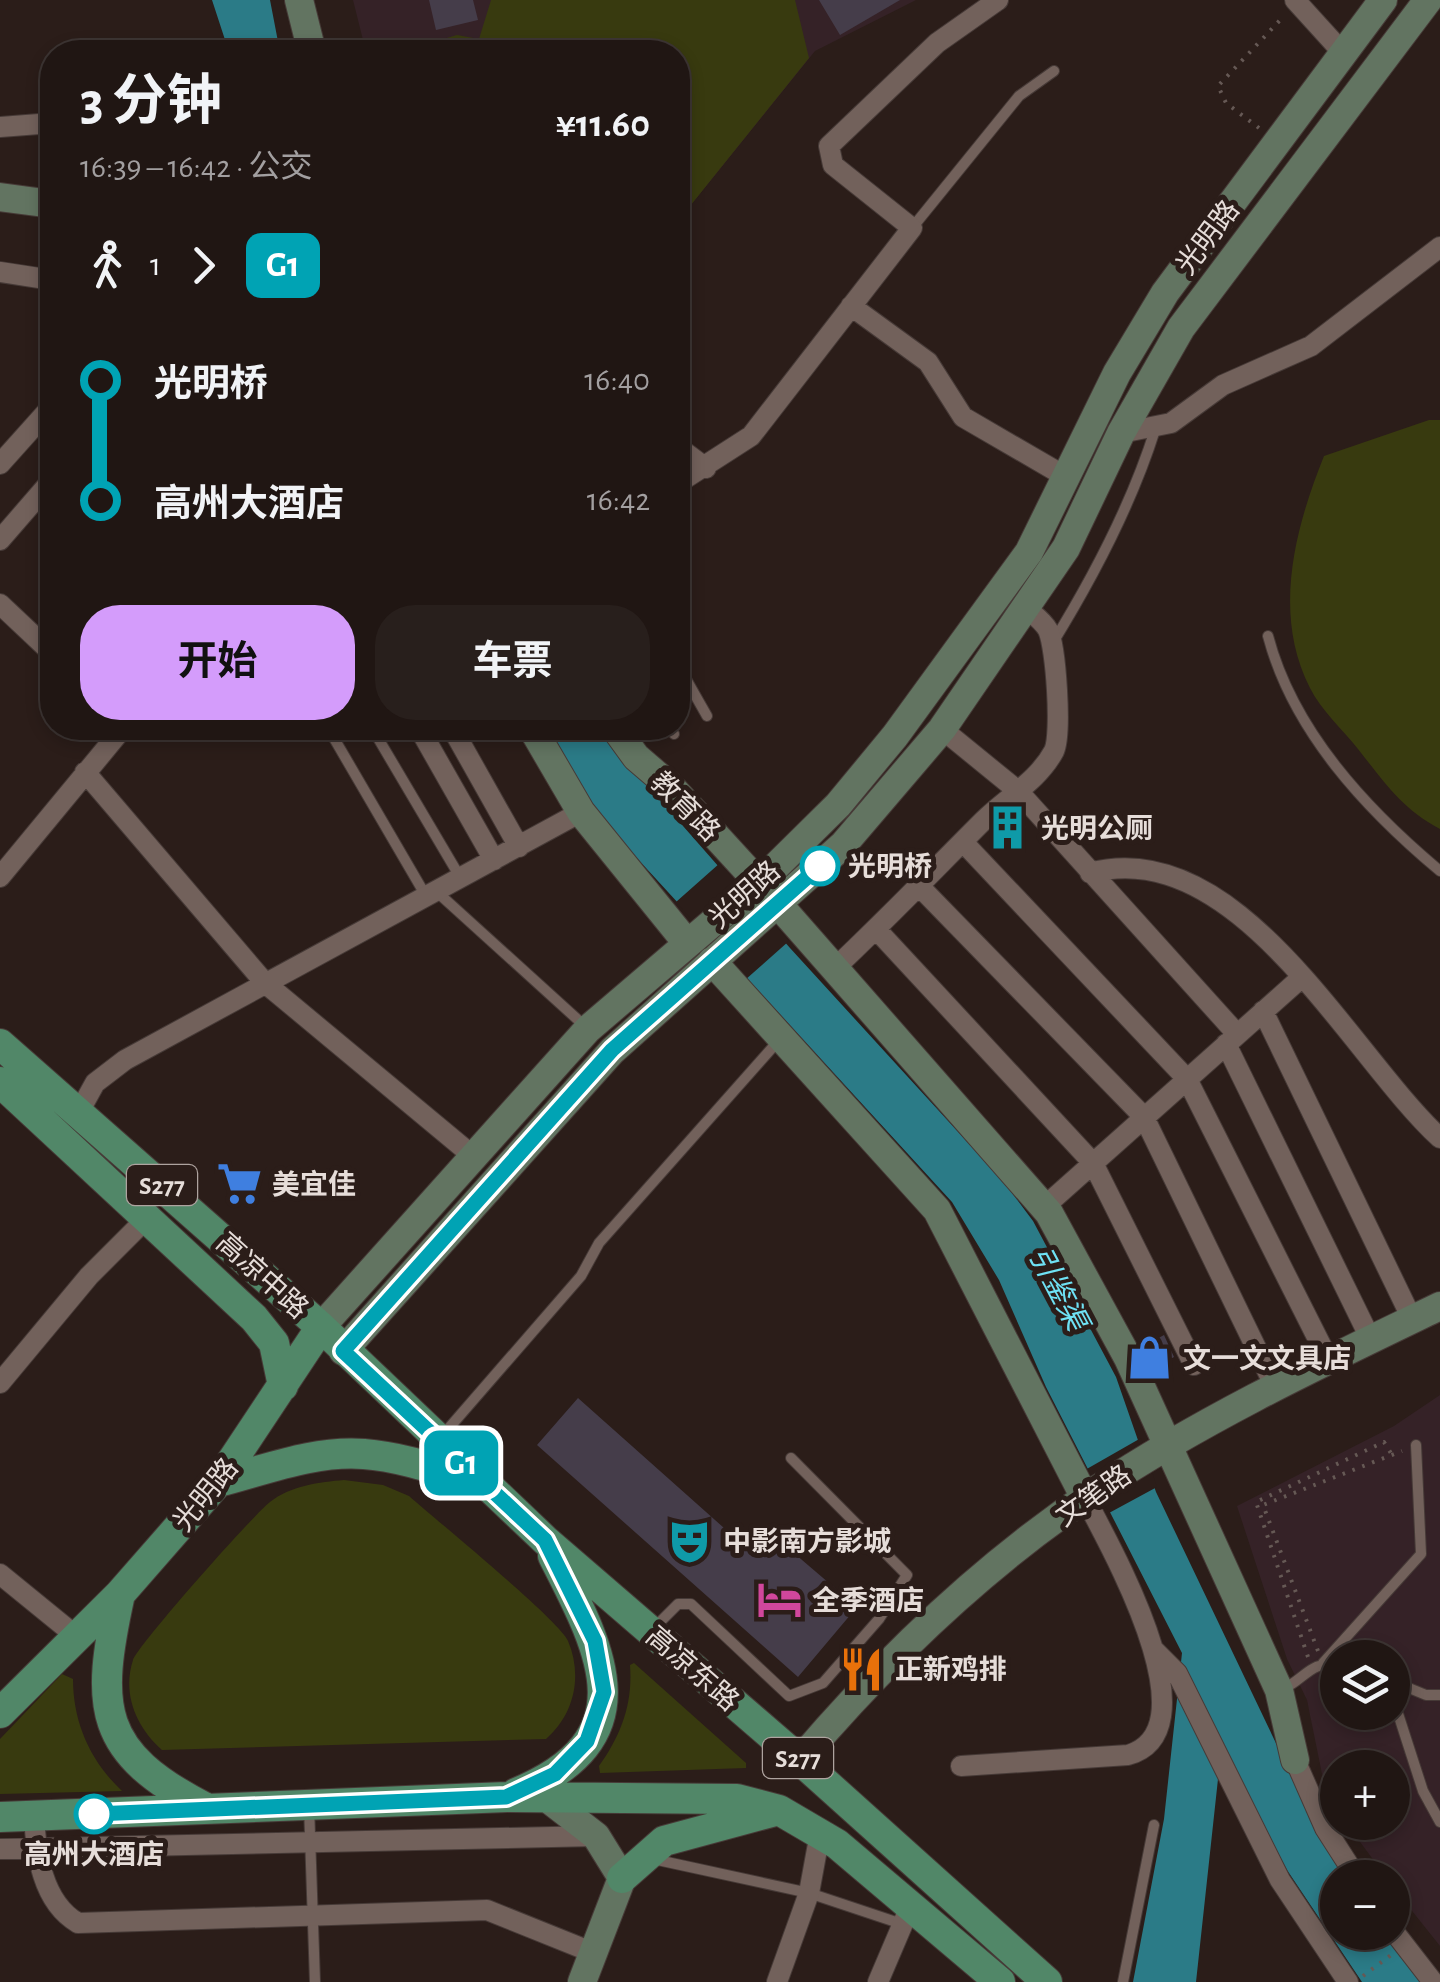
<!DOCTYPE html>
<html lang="zh">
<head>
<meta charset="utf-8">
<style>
  :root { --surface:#201613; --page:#281f1c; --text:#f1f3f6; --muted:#a29fa0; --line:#3d3533; --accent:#d49cfb }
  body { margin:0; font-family:"Alegreya Sans","Noto Sans SC",sans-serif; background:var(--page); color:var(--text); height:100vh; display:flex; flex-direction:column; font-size:38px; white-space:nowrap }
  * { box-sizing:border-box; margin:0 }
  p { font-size:32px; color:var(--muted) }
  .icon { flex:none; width:55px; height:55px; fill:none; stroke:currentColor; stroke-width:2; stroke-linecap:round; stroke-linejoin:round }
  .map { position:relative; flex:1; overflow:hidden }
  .details { position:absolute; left:40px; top:40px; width:650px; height:700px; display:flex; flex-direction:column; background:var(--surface); border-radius:40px; box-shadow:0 5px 15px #0003,0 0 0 2px var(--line) }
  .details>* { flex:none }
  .badge { padding:0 20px; border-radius:15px; font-size:35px; line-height:65px }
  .controls { position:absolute; left:1320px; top:1640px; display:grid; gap:20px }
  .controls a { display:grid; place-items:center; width:90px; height:90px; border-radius:50%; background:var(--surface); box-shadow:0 5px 15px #0003,0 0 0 2px var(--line); font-size:50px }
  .map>.badge { position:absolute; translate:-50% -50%; box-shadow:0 0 0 5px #fff }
  .legs { display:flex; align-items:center; gap:15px; height:110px; padding:0 40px; font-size:32px }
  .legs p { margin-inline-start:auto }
  .summary { display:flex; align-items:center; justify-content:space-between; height:170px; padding:0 40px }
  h1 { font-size:55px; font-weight:700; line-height:75px }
  .primary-button { display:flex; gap:20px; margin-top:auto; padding:20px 40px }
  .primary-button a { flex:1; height:115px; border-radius:40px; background:var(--accent); color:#111; font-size:40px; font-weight:700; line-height:115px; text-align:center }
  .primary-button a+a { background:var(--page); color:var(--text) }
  ul { padding:0 40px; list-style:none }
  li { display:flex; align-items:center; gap:35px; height:120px; font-size:38px }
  li i { display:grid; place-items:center; width:15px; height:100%; margin:0 12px; background:currentColor }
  li i::after { content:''; width:25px; height:25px; margin:-12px; border:8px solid; border-radius:50%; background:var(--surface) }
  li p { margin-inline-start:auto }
  li:first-child i { background:linear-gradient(#0000 50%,currentColor 0) }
  li:last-child i { background:linear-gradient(currentColor 50%,#0000 0) }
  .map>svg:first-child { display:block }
  .education { fill:#352227; fill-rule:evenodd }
  .green { fill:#383a0f }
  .water { fill:#2b7b87 }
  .pier { fill:#2b1d19 }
  .building { fill:#453d4a }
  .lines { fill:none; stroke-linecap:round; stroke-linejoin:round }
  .lane-casing { stroke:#463a37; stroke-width:12 }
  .street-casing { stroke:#463a37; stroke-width:22 }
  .secondary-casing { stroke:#463a37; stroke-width:30 }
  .primary-casing { stroke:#463a37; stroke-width:32 }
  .path { stroke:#665955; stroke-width:4; stroke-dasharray:2.5 8; stroke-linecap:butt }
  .lane { stroke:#72615b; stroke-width:10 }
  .street { stroke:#72615b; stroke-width:20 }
  .secondary { stroke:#627461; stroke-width:28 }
  .primary { stroke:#518768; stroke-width:30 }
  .line-1-casing { stroke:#fff; stroke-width:22 }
  .line-1 { stroke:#00a3b4; stroke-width:15 }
  .stop-1-dot { fill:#fff; stroke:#00a3b4; stroke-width:5 }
  .labels { text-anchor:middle; stroke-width:10; stroke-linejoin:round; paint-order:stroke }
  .shield { fill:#2b1d19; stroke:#aea39f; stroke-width:2.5 }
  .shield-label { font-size:25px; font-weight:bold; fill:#e6ddd9 }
  .street-label { font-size:28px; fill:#e6ddd9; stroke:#2b1d19 }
  .poi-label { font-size:28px; font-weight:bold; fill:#e6ddd9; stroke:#2b1d19; text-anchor:start }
  .stop-label { font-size:28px; font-weight:bold; fill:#e6ddd9; stroke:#2b1d19; text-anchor:start }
  .water-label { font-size:30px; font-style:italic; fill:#6fe2f5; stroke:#2b1d19 }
</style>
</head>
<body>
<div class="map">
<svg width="1440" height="1982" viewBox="0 0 1440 1982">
  <rect width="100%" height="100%" fill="#2b1d19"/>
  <path class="education" d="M 353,0 L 916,0 L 815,51 L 678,221 L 678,52 L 366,52 Z
    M 1440,1395 L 1440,1946 L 1393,1887 L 1392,1878 L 1386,1877 L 1346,1823 L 1392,1822 L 1392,1768 L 1338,1768 L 1337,1806 L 1322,1774 L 1307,1700 L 1287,1659 L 1237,1506 L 1394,1426 ZM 1338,1658 L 1392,1658 L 1392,1712 L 1338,1712 Z"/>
  <path class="green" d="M 491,0 L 795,0 L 809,58 L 678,221 L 678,52 L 441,52 L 440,40 L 457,35 L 479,39 Z
    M 1429,420 L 1440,420 L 1440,829 C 1401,808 1385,783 1358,749 C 1343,730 1321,710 1310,688 C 1272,614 1295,528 1324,456 Z
    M 344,1480 L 383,1485 L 409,1496 C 435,1519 559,1620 568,1641 C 583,1676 574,1715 546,1739 L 162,1750 C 136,1727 122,1694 133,1660 C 138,1645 253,1515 270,1502 C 290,1486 320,1482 344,1480 Z
    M 634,1663 L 746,1763 L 746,1768 L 600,1773 L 599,1766 C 621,1735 633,1704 630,1665 Z
    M 62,1674 L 73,1679 C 73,1722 90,1761 122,1791 L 0,1794 L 0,1739 Z"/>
  <path class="water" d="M 212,0 L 270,0 L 280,52 L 229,52 Z
    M 543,728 L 597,728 L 790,948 L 1003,1181 L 1033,1221 L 1116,1377 L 1156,1492 L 1306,1806 L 1346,1877 L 1338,1878 L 1338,1932 L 1385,1933 L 1420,1982 L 1362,1982 L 1287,1870 L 1235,1772 L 1218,1779 L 1196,1982 L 1133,1982 L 1164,1819 L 1182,1653 L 1046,1387 L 999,1280 L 952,1202 L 624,844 L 582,794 Z"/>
  <path class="pier" d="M 720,863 L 789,941 L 745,980 L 676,902 Z
    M 1141,1438 L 1157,1487 L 1109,1513 L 1085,1470 Z"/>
  <path class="building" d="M 429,0 L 473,0 L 478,20 L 436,30 Z
    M 819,0 L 900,0 L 840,35 Z
    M 1013,813 L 1026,827 L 1006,847 L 992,832 Z
    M 1164,1335 L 1174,1357 L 1152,1369 L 1142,1347 Z
    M 578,1398 L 742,1544 L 760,1524 L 857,1607 L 798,1677 L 537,1445 Z"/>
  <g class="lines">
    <defs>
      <path id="lane" d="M 912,228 L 1019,96 L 1054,71
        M 1268,636 C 1293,731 1366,809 1440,871
        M 1052,644 C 1094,576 1131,506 1155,430
        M 678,665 L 707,716
        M 328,728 L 426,896
        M 372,728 L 460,877
        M 671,728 L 674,734
        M 437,892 L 587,1028
        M 442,1436 L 581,1276 L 599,1243 L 780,1039
        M 655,1627 L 678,1604 L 691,1604 L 789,1696 L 823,1683 L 879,1619 L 907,1575 L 791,1458
        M 1323,1663 L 1421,1554 L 1416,1445
        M 1392,1681 L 1426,1695 L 1440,1695
        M 1283,1689 C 1305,1679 1311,1660 1338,1665
        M 1392,1695 L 1423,1791 L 1440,1822
        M 309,1806 L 315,1982
        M 653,1859 L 809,1893 L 902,1924
        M 1123,1982 L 1154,1825"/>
      <path id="street" d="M 1295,0 L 1344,54
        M 0,127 L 52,123
        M 0,272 L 52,280
        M 851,306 L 928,362 L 963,417 L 1068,478
        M 1121,433 L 1171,423 L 1223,385 L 1311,346 L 1440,247
        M 678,447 L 706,468
        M 0,464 L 52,406
        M 678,483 L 751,436 L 912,228 L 833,165 L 829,146 L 937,43 L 998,0
        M 0,540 L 52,480
        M 0,604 L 52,653
        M 419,728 L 494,860
        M 452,728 L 519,847
        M 942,729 L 1018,791 L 1237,1034
        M 85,772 L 265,983 L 473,1156
        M 963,842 L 1187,1079 L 1329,1361
        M 1090,873 C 1238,833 1350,1055 1440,1138
        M 0,877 L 123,728
        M 920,887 L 1144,1117 L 1276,1389
        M 876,929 L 1093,1163 L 1194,1365
        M 835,968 C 886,920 934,870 983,821 C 1007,797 1038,781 1054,751 C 1062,734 1056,647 1048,630 C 1043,621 1034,615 1026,608
        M 1263,1011 L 1412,1319
        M 1226,1044 L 1371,1340
        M 79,1112 L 95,1083 L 125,1060 L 581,812
        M 1044,1207 L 1301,978
        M 0,1383 L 89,1276 L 148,1217
        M 0,1574 L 76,1636
        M 1155,1651 L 1177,1673 L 1280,1880 L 1348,1982
        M 1295,1760 L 1325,1828 L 1357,1878
        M 961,1766 L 1128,1755 C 1216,1730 1108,1543 1085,1498
        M 34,1816 C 36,1853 42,1902 78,1923 L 487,1910 L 594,1953
        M 0,1849 L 596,1836
        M 1392,1929 L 1433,1982
        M 777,1982 L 809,1893 L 820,1833
        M 878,1982 L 910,1907"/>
      <path id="secondary" d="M 299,0 L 312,52
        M 0,197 L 52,204
        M 532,728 L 581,812 L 687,943
        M 615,728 L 636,757 L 671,787 L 759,883
        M 778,904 L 1049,1213 L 1128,1358 L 1279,1690 L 1295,1760
        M 712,961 L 937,1210 L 1085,1498
        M 321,1327 L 588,1029 L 759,883 L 838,805 L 895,736 L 1029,552 L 1117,373 L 1165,293 L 1383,0
        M 343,1351 L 612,1051 L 843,845 L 942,729 L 1066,548 L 1121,433 L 1181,328 L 1428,0
        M 800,1760 C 887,1658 986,1563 1098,1489 C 1205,1418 1324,1362 1440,1306
        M 547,1798 L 596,1836 L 622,1878 L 582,1982"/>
      <path id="primary" d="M 0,1044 L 321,1327 L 545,1540 L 800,1760 L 1047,1982
        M 0,1082 L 254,1318 L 274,1343 L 283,1386
        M 218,1482 C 265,1470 315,1450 364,1454 C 403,1457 441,1471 479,1482
        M 120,1594 C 95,1708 97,1752 206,1808
        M 0,1713 L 120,1594 L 218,1482 L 321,1327
        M 516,1793 C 648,1738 603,1653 553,1556
        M 0,1817 L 507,1797 L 737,1799 L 779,1810 L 837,1844 L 1000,1982
        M 622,1878 L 664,1841 L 779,1810"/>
    </defs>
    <use href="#lane" class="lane-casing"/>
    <use href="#street" class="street-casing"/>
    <use href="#secondary" class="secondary-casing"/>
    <use href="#primary" class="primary-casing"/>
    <path class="path" d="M 1259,128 L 1226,103 L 1218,86 L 1283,17
      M 1318,1651 L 1263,1505 L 1402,1451
      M 1308,1657 L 1256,1502 L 1384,1442 L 1392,1455
      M 1363,1976 L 1391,1955"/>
    <use href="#lane" class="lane"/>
    <use href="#street" class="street"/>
    <use href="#secondary" class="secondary"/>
    <use href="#primary" class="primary"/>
  </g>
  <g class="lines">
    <defs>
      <path id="line-1" d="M 94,1814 L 506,1797 L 555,1774 L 587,1741 L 604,1692 L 595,1641 L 545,1540 L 343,1351 L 612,1050 L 820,866"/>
    </defs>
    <use href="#line-1" class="line-1-casing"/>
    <use href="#line-1" class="line-1"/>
  </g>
  <defs>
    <symbol id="building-bare" viewBox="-9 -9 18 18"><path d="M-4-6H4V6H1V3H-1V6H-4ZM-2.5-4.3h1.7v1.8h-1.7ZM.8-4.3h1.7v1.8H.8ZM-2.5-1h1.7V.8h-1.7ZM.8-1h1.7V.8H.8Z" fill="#0f9aa8" stroke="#2b1d19" stroke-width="2.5" paint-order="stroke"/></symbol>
    <symbol id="supermarket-bare" viewBox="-9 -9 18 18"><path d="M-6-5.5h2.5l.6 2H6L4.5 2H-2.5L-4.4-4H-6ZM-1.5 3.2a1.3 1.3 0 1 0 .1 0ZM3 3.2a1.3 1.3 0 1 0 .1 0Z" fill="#3f7fe0" stroke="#2b1d19" stroke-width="2.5" paint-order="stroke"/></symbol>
    <symbol id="shop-bare" viewBox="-9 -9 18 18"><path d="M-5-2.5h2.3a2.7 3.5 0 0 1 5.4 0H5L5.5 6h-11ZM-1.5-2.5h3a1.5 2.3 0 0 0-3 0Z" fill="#3f7fe0" stroke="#2b1d19" stroke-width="2.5" paint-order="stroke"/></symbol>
    <symbol id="theatre-bare" viewBox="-9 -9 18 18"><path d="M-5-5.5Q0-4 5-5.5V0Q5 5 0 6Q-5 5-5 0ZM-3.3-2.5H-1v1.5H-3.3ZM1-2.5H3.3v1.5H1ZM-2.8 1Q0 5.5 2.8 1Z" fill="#0f9aa8" stroke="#2b1d19" stroke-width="2.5" paint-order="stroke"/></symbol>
    <symbol id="hotel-bare" viewBox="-9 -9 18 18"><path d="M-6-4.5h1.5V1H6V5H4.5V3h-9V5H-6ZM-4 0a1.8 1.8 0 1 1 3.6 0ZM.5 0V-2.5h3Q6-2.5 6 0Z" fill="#d1479c" stroke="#2b1d19" stroke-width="2.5" paint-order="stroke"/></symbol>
    <symbol id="restaurant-bare" viewBox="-9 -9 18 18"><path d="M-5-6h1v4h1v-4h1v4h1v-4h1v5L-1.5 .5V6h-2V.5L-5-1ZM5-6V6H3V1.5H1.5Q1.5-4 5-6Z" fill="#e8710a" stroke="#2b1d19" stroke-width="2.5" paint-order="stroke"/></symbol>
  </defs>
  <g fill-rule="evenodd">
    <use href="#building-bare" x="976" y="796" width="63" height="63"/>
    <use href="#supermarket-bare" x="208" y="1152" width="63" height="63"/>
    <use href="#shop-bare" x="1118" y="1326" width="63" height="63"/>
    <use href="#theatre-bare" x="658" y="1510" width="63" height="63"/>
    <use href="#hotel-bare" x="748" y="1568" width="63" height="63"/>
    <use href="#restaurant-bare" x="830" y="1638" width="63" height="63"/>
  </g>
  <g class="stop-1-dot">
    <circle cx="820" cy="866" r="18"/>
    <circle cx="94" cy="1814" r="18"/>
  </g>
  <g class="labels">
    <g class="shield">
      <rect x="127" y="1165" width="70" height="40" rx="8"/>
      <rect x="763" y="1738" width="70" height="40" rx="8"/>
    </g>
    <g class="shield-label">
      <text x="162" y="1194">S277</text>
      <text x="798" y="1767">S277</text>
    </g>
    <g class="street-label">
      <text transform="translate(1207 237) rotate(-53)" y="10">光明路</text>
      <text transform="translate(686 806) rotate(45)" y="10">教育路</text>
      <text transform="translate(744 894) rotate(-42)" y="10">光明路</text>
      <text transform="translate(263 1275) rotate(42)" y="10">高凉中路</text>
      <text transform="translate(205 1494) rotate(-51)" y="10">光明路</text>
      <text transform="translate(1093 1495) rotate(-35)" y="10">文笔路</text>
      <text transform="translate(693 1668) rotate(41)" y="10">高凉东路</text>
    </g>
    <g class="poi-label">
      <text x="1041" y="838">光明公厕</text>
      <text x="272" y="1194">美宜佳</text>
      <text x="1183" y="1368">文一文文具店</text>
      <text x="723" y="1551">中影南方影城</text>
      <text x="812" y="1610">全季酒店</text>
      <text x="895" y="1679">正新鸡排</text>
    </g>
    <g class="stop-label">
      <text x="848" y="876">光明桥</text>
      <text x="94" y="1864" text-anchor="middle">高州大酒店</text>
    </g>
    <g class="water-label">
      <text transform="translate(1058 1288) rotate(62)" y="10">引鉴渠</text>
    </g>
  </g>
</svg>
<div class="controls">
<a><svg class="icon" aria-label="layers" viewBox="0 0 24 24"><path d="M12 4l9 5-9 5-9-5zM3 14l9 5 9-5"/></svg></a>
<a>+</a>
<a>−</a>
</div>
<b class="badge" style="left:461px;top:1463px;background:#00a3b4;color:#fff">G1</b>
<section class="details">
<div class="summary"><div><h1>3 分钟</h1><p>16:39 – 16:42 · 公交</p></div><b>¥11.60</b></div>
<div class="legs"><svg class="icon" aria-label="walk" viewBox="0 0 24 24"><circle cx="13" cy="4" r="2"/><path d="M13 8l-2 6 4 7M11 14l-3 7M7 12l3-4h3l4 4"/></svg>1<svg class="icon" aria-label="forward" viewBox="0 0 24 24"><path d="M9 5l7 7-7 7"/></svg><b class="badge" style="background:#00a3b4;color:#fff">G1</b></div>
<ul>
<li><i style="color:#00a3b4"></i><b>光明桥</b><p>16:40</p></li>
<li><i style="color:#00a3b4"></i><b>高州大酒店</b><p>16:42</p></li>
</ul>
<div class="primary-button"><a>开始</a><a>车票</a></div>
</section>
</div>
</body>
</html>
